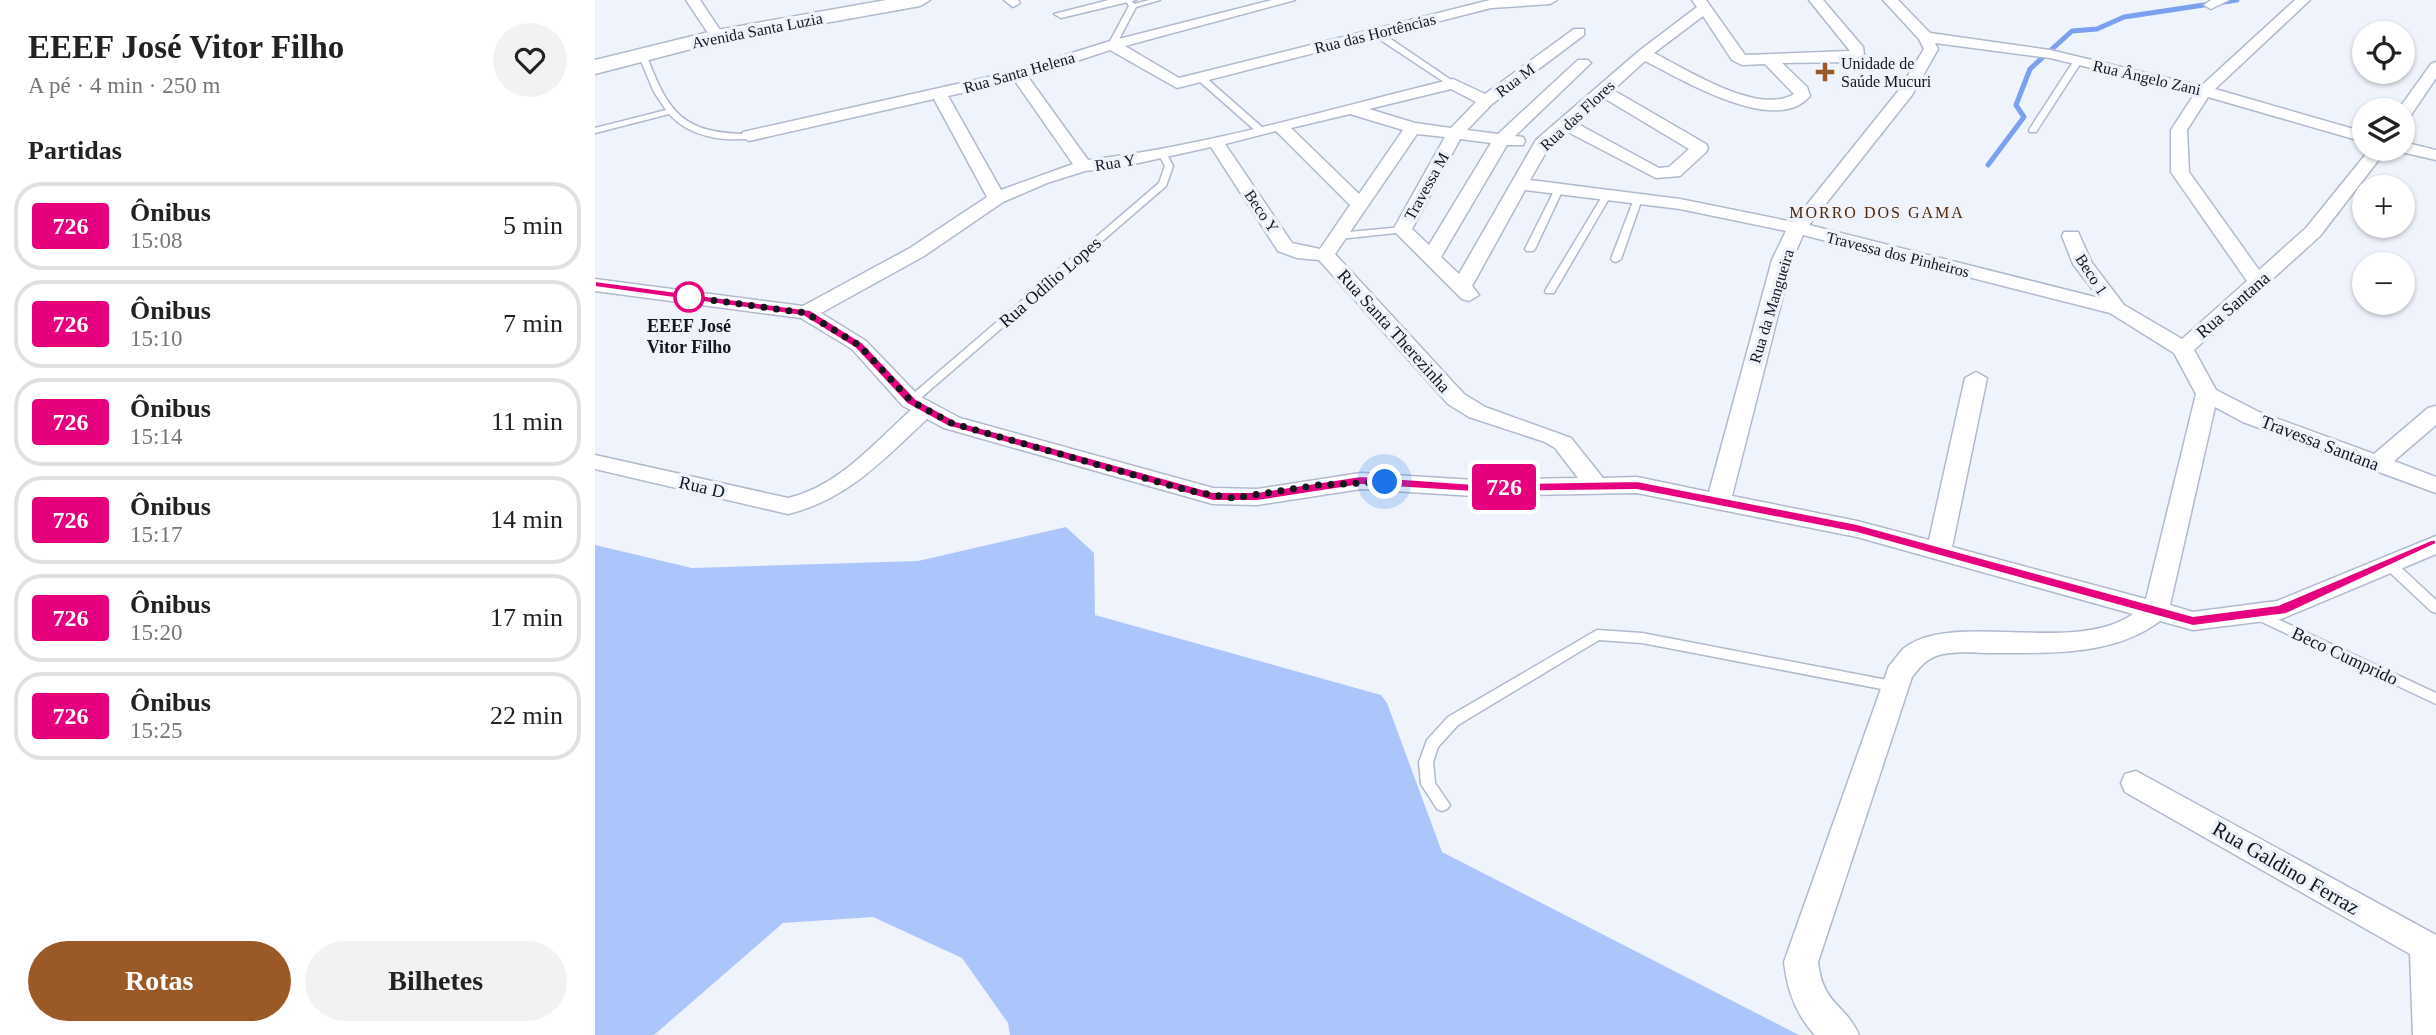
<!DOCTYPE html>
<html lang="pt">
<head>
<meta charset="utf-8">
<style>
  :root { --surface:#fff; --page:#f2f2f2; --text:#222; --muted:#767676; --line:#e0e0e0; --accent:#9c5928 }
  body { margin:0; font-family:Georgia,serif; background:var(--page); color:var(--text); height:100vh; display:flex; flex-direction:column; font-size:26px; white-space:nowrap }
  * { box-sizing:border-box; margin:0 }
  p { font-size:23px; color:var(--muted) }
  .icon { flex:none; width:38px; height:38px; fill:none; stroke:currentColor; stroke-width:2; stroke-linecap:round; stroke-linejoin:round }
  .map { position:relative; flex:1; overflow:hidden }
  .drawer { display:flex; flex-direction:column; background:var(--surface); width:595px }
  .drawer>* { flex:none }
  .badge { padding:0 14px; border-radius:5px; font-size:24px; line-height:46px }
  .fabs { position:absolute; left:1757px; top:21px; display:grid; gap:14px }
  .fabs a { display:grid; place-items:center; width:63px; height:63px; border-radius:50%; background:var(--surface); box-shadow:0 2px 5px #0004; font-size:35px }
  .you { position:absolute; width:35px; height:35px; margin:-18px; border:5px solid #fff; border-radius:50%; background:#1a73e8; box-shadow:0 0 0 10px #1a73e833 }
  .map>.badge { position:absolute; translate:-50% -50%; box-shadow:0 0 0 4px #fff }
  h2 { padding:0 28px; font-size:26px; line-height:63px }
  .round { display:grid; place-items:center; flex:none; width:74px; height:74px; border-radius:37px; background:var(--page) }
  .overview { display:flex; align-items:center; justify-content:space-between; height:119px; padding:0 28px }
  h1 { font-size:33px; font-weight:600; line-height:52px }
  .button { display:flex; gap:14px; margin-top:auto; padding:14px 28px }
  .button a { flex:1; height:80px; border-radius:42px; background:var(--accent); color:#fff; font-size:28px; font-weight:600; line-height:80px; text-align:center }
  .button a+a { background:var(--page); color:var(--text) }
  ul { padding:0; list-style:none }
  li { display:flex; align-items:center; gap:21px; height:88px; margin:0 14px 10px; padding:0 14px; border:4px solid var(--line); border-radius:28px }
  li div { flex:1 }
  li b { display:block; font-size:26px }
  li em { font-style:normal }
  li .badge { min-width:77px; font-weight:700; text-align:center }
  main { display:flex; flex:1; min-height:0 }
  .map>svg:first-child { display:block }
  .green { fill:#acc6fb }
  .lines { fill:none; stroke-linecap:round; stroke-linejoin:round }
  .stream { stroke:#7ba0ef; stroke-width:5 }
  .lane-casing { stroke:#b0bace; stroke-width:3 }
  .street-casing { stroke:#b0bace; stroke-width:3 }
  .secondary-casing { stroke:#b0bace; stroke-width:3 }
  .lane { fill:#fff; fill-rule:evenodd }
  .street { fill:#fff; fill-rule:evenodd }
  .secondary { fill:#fff; fill-rule:evenodd }
  .line { fill:#e6007e; stroke:#fff; stroke-width:2 }
  .walk { stroke:#14171e; stroke-width:7; stroke-dasharray:0 12.6 }
  .poi-dot { fill:#9c5928; stroke:#eff3fb; stroke-width:2.5 }
  .stop-dot { fill:#fff; stroke:#e6007e; stroke-width:3.5 }
  .labels { text-anchor:middle; stroke-width:7; stroke-linejoin:round; paint-order:stroke }
  .far-street-label { font-size:16px; fill:#14171e; stroke:#eff3fb }
  .far-poi-label { font-size:16px; fill:#14171e; stroke:#eff3fb; text-anchor:start }
  .far-neighbourhood-label { font-size:16px; letter-spacing:2px; fill:#532702; stroke:#eff3fb }
  .street-label { font-size:18px; fill:#14171e; stroke:#eff3fb }
  .stop-label { font-size:18px; font-weight:bold; fill:#14171e; stroke:#eff3fb }
  .near-street-label { font-size:21px; fill:#14171e; stroke:#eff3fb }
</style>
</head>
<body>
<main>
<section class="drawer">
<div class="overview"><div><h1>EEEF José Vitor Filho</h1><p>A pé · 4 min · 250 m</p></div><a class="round"><svg class="icon" aria-label="heart" viewBox="0 0 24 24"><path d="M12 20l-8-8c-3-5 5-10 8-4 3-6 11-1 8 4z"/></svg></a></div>
<h2>Partidas</h2>
<ul>
<li><span class="badge" style="background:#e6007e;color:#fff">726</span><div><b>Ônibus</b><p>15:08</p></div><em>5 min</em></li>
<li><span class="badge" style="background:#e6007e;color:#fff">726</span><div><b>Ônibus</b><p>15:10</p></div><em>7 min</em></li>
<li><span class="badge" style="background:#e6007e;color:#fff">726</span><div><b>Ônibus</b><p>15:14</p></div><em>11 min</em></li>
<li><span class="badge" style="background:#e6007e;color:#fff">726</span><div><b>Ônibus</b><p>15:17</p></div><em>14 min</em></li>
<li><span class="badge" style="background:#e6007e;color:#fff">726</span><div><b>Ônibus</b><p>15:20</p></div><em>17 min</em></li>
<li><span class="badge" style="background:#e6007e;color:#fff">726</span><div><b>Ônibus</b><p>15:25</p></div><em>22 min</em></li>
</ul>
<div class="button"><a>Rotas</a><a>Bilhetes</a></div>
</section>
<div class="map">
<svg width="1841" height="1035" viewBox="0 0 1841 1035">
  <rect width="100%" height="100%" fill="#eff3fb"/>
  <path class="green" d="M 471,527 L 499,553 L 500,615 L 786,695 L 792,703 L 847,852 L 1204,1035 L 415,1035 L 413,1023 L 367,958 L 278,917 L 188,923 L 59,1035 L 0,1035 L 0,545 L 97,568 L 323,561 Z"/>
  <g class="lines">
    <path class="stream" d="M 1393,165 L 1429,117 L 1421,105 L 1435,69 L 1477,31 L 1502,29 L 1529,17 L 1642,0"/>
    <defs>
      <path id="lane" d="M 530,0 L 536,0 L 539,4 L 554,0 L 565,0 L 541,7 L 521,45 L 514,47 L 513,45 L 534,6 Z
        M 778,31 L 784,31 L 862,84 L 855,86 L 778,35 Z
        M 44,52 L 51,54 C 73,113 88,134 154,134 L 157,134 L 157,138 C 128,142 95,137 74,114 L 0,133 L 0,128 L 71,110 L 59,92 L 43,54 Z
        M 1480,59 L 1487,61 L 1441,132 L 1435,132 L 1434,130 Z
        M 604,77 L 610,77 L 668,128 L 668,132 L 662,132 L 604,81 Z
        M 567,150 L 570,151 L 578,166 L 571,186 L 320,403 L 312,403 L 310,401 L 312,399 L 564,183 L 570,166 L 563,153 Z
        M 964,186 L 968,189 L 940,249 L 938,251 L 932,251 L 930,249 L 960,189 Z
        M 1012,192 L 1016,195 L 960,291 L 959,293 L 951,293 L 950,291 L 1008,195 Z
        M 1043,196 L 1047,199 L 1026,259 L 1021,262 L 1018,261 L 1016,259 L 1039,199 Z
        M 807,227 L 810,228 L 810,232 L 744,239 L 739,236 L 744,233 Z
        M 1794,560 L 1799,561 L 1841,600 L 1841,613 L 1836,611 L 1789,567 L 1788,564 Z
        M 1659,608 L 1841,693 L 1841,704 L 1654,616 L 1652,613 L 1654,610 Z
        M 1002,630 L 1047,633 L 1297,681 L 1302,682 L 1304,686 L 1302,690 L 1297,691 L 1047,643 L 1004,640 L 863,725 L 843,747 L 838,762 L 840,783 L 855,805 L 852,809 L 847,811 L 842,809 L 826,784 L 824,762 L 832,740 L 853,717 Z"/>
      <path id="street" d="M 91,0 L 105,0 L 129,36 L 127,39 L 117,39 Z
        M 409,0 L 423,0 L 425,3 L 418,7 Z
        M 514,0 L 541,0 L 466,18 L 459,14 Z
        M 677,0 L 700,0 L 530,46 L 584,78 L 895,0 L 962,0 L 955,4 L 896,8 L 582,88 L 515,50 L 433,77 L 493,160 C 614,146 738,108 858,79 L 890,94 L 979,29 L 989,29 L 989,35 L 897,104 L 872,130 L 903,134 L 983,60 L 993,60 L 996,63 L 920,136 L 928,137 L 930,141 L 928,145 L 912,145 L 846,257 L 864,274 L 941,140 L 1044,51 L 1102,7 L 1097,0 L 1111,0 L 1150,55 L 1255,51 L 1214,0 L 1228,0 L 1268,47 L 1269,54 L 1253,62 L 1187,63 L 1212,87 L 1215,96 C 1180,137 1087,79 1050,61 L 1018,90 L 1111,144 L 1113,148 L 1111,152 L 1085,176 L 1061,178 L 971,131 L 954,147 L 935,180 L 1085,199 L 1198,222 L 1304,90 L 1329,49 L 1324,39 L 1288,0 L 1303,0 L 1335,33 L 1455,50 L 1606,86 L 1700,0 L 1715,0 L 1620,89 L 1769,132 L 1769,142 L 1613,97 L 1592,130 L 1594,172 L 1664,270 L 1711,228 L 1775,149 L 1792,149 L 1725,236 L 1599,350 L 1621,390 L 1664,412 L 1779,454 L 1833,408 L 1841,406 L 1841,425 L 1799,461 L 1841,477 L 1841,493 L 1648,422 L 1620,407 L 1575,605 L 1598,612 L 1682,601 L 1841,536 L 1841,554 L 1686,619 L 1598,630 L 1565,621 C 1518,656 1456,653 1399,653 C 1382,653 1357,650 1341,656 C 1330,660 1324,668 1317,677 L 1223,962 C 1228,1006 1250,1003 1264,1035 L 1220,1035 C 1201,1015 1192,989 1189,962 L 1294,666 C 1299,661 1303,654 1308,649 C 1356,609 1479,656 1538,614 L 1262,537 L 1042,493 L 879,496 L 766,489 L 662,505 L 618,504 L 349,428 L 332,419 C 289,459 252,500 193,514 L 0,469 L 0,455 L 193,498 C 243,487 280,442 316,410 L 308,406 L 257,349 L 206,318 L 0,291 L 0,279 L 208,306 L 315,248 L 392,197 L 339,99 L 154,141 L 146,136 L 148,132 L 420,71 L 512,42 ZM 1108,16 L 1137,60 L 1147,65 L 1170,64 L 1199,94 C 1163,116 1093,70 1059,53 ZM 1340,43 L 1455,58 L 1600,93 L 1576,130 L 1576,172 L 1652,281 L 1587,339 L 1529,305 L 1497,263 L 1483,232 L 1469,232 L 1467,236 L 1478,264 L 1504,298 L 1214,225 L 1317,95 L 1343,49 ZM 420,81 L 478,164 L 406,190 L 353,96 ZM 856,89 L 881,102 L 856,128 L 820,123 L 774,109 ZM 1009,98 L 1094,149 L 1074,167 L 1064,168 L 981,123 ZM 755,114 L 808,130 L 764,194 L 696,128 ZM 681,131 L 755,205 L 725,249 L 697,243 L 630,144 ZM 822,134 L 850,137 L 798,230 L 867,299 L 874,301 L 884,295 L 877,286 L 930,190 L 1085,209 L 1191,231 L 1177,260 L 1114,492 L 1042,477 L 1008,478 L 976,438 L 890,407 L 869,394 L 740,254 ZM 865,139 L 896,143 L 834,245 L 817,229 ZM 616,147 L 683,251 L 702,258 L 724,260 L 853,404 L 874,417 L 950,442 L 960,448 L 983,478 L 879,480 L 766,473 L 662,489 L 618,488 L 365,418 L 324,396 L 271,341 L 226,313 L 329,256 L 408,202 L 452,183 L 490,171 L 530,166 ZM 1208,235 L 1515,313 L 1579,353 L 1601,394 L 1551,599 L 1357,547 L 1392,378 L 1381,372 L 1370,378 L 1334,540 L 1262,521 L 1137,496 L 1197,260 Z
        M 1616,0 L 1634,0 L 1616,9 L 1609,5 Z
        M 1841,62 L 1841,78 L 1814,118 L 1808,120 L 1808,110 L 1803,110 L 1836,64 Z
        M 1808,142 L 1841,150 L 1841,160 L 1802,151 L 1808,149 Z
        M 1541,771 L 1841,935 L 1841,1035 L 1818,1035 L 1815,954 L 1530,792 L 1526,783 L 1530,774 Z"/>
      <path id="secondary" d="M 291,0 L 335,0 L 325,6 L 123,42 L 0,74 L 0,60 L 122,30 Z"/>
    </defs>
    <use href="#lane" class="lane-casing"/>
    <use href="#street" class="street-casing"/>
    <use href="#secondary" class="secondary-casing"/>
    <use href="#lane" class="lane"/>
    <use href="#street" class="street"/>
    <use href="#secondary" class="secondary"/>
  </g>
  <path class="line" d="M 0,281 L 215,310 L 268,343 L 321,399 L 361,421 L 618,492 L 662,492 L 766,476 L 879,484 L 1042,481 L 1262,524 L 1598,616 L 1683,605 L 1836,540 L 1841,540 L 1841,544 L 1691,614 L 1598,626 L 1262,533 L 1042,490 L 879,492 L 766,485 L 662,501 L 618,501 L 352,426 L 312,404 L 260,348 L 208,316 L 0,287 Z"/>
  <g class="lines">
    <path class="walk" d="M 94,297 L 211,313 L 264,345 L 316,401 L 356,423 L 595,491 L 638,498 L 724,485 L 790,482"/>
  </g>
  <path class="poi-dot" d="M1226.5 61.5h7v7h7v7h-7v7h-7v-7h-7v-7h7z"/>
  <circle class="stop-dot" cx="94" cy="297" r="14"/>
  <g class="labels">
    <g class="far-street-label">
      <text transform="translate(162 30) rotate(-11)" y="6">Avenida Santa Luzia</text>
      <text transform="translate(780 33) rotate(-14)" y="6">Rua das Hortências</text>
      <text transform="translate(424 72) rotate(-16)" y="6">Rua Santa Helena</text>
      <text transform="translate(1552 77) rotate(13)" y="6">Rua Ângelo Zani</text>
      <text transform="translate(920 80) rotate(-37)" y="6">Rua M</text>
      <text transform="translate(982 115) rotate(-43)" y="6">Rua das Flores</text>
      <text transform="translate(520 162) rotate(-9)" y="6">Rua Y</text>
      <text transform="translate(831 186) rotate(-61)" y="6">Travessa M</text>
      <text transform="translate(667 211) rotate(56)" y="6">Beco Y</text>
      <text transform="translate(1303 254) rotate(14)" y="6">Travessa dos Pinheiros</text>
      <text transform="translate(1497 274) rotate(57)" y="6">Beco 1</text>
      <text transform="translate(1176 306) rotate(-73)" y="6">Rua da Mangueira</text>
    </g>
    <g class="far-poi-label">
      <text x="1246" y="69">Unidade de<tspan x="1246" dy="18">Saúde Mucuri</tspan></text>
    </g>
    <g class="far-neighbourhood-label">
      <text x="1282" y="218">MORRO DOS GAMA</text>
    </g>
    <g class="street-label">
      <text transform="translate(455 282) rotate(-41)" y="6">Rua Odílio Lopes</text>
      <text transform="translate(1638 305) rotate(-41)" y="6">Rua Santana</text>
      <text transform="translate(799 331) rotate(48)" y="6">Rua Santa Therezinha</text>
      <text transform="translate(1725 443) rotate(21)" y="6">Travessa Santana</text>
      <text transform="translate(107 487) rotate(13)" y="6">Rua D</text>
      <text transform="translate(1750 656) rotate(25)" y="6">Beco Cumprido</text>
    </g>
    <g class="stop-label">
      <text x="94" y="332">EEEF José<tspan x="94" dy="21">Vitor Filho</tspan></text>
    </g>
    <g class="near-street-label">
      <text transform="translate(1691 868) rotate(30)" y="7">Rua Galdino Ferraz</text>
    </g>
  </g>
</svg>
<div class="fabs">
<a><svg class="icon" aria-label="locate" viewBox="0 0 24 24"><circle cx="12" cy="12" r="6"/><path d="M12 2v4M12 18v4M2 12h4M18 12h4"/></svg></a>
<a><svg class="icon" aria-label="layers" viewBox="0 0 24 24"><path d="M12 4l9 5-9 5-9-5zM3 14l9 5 9-5"/></svg></a>
<a>+</a>
<a>−</a>
</div>
<div class="you" style="left:790px;top:482px"></div>
<b class="badge" style="left:909px;top:487px;background:#e6007e;color:#fff">726</b>
</div>
</main>
</body>
</html>
